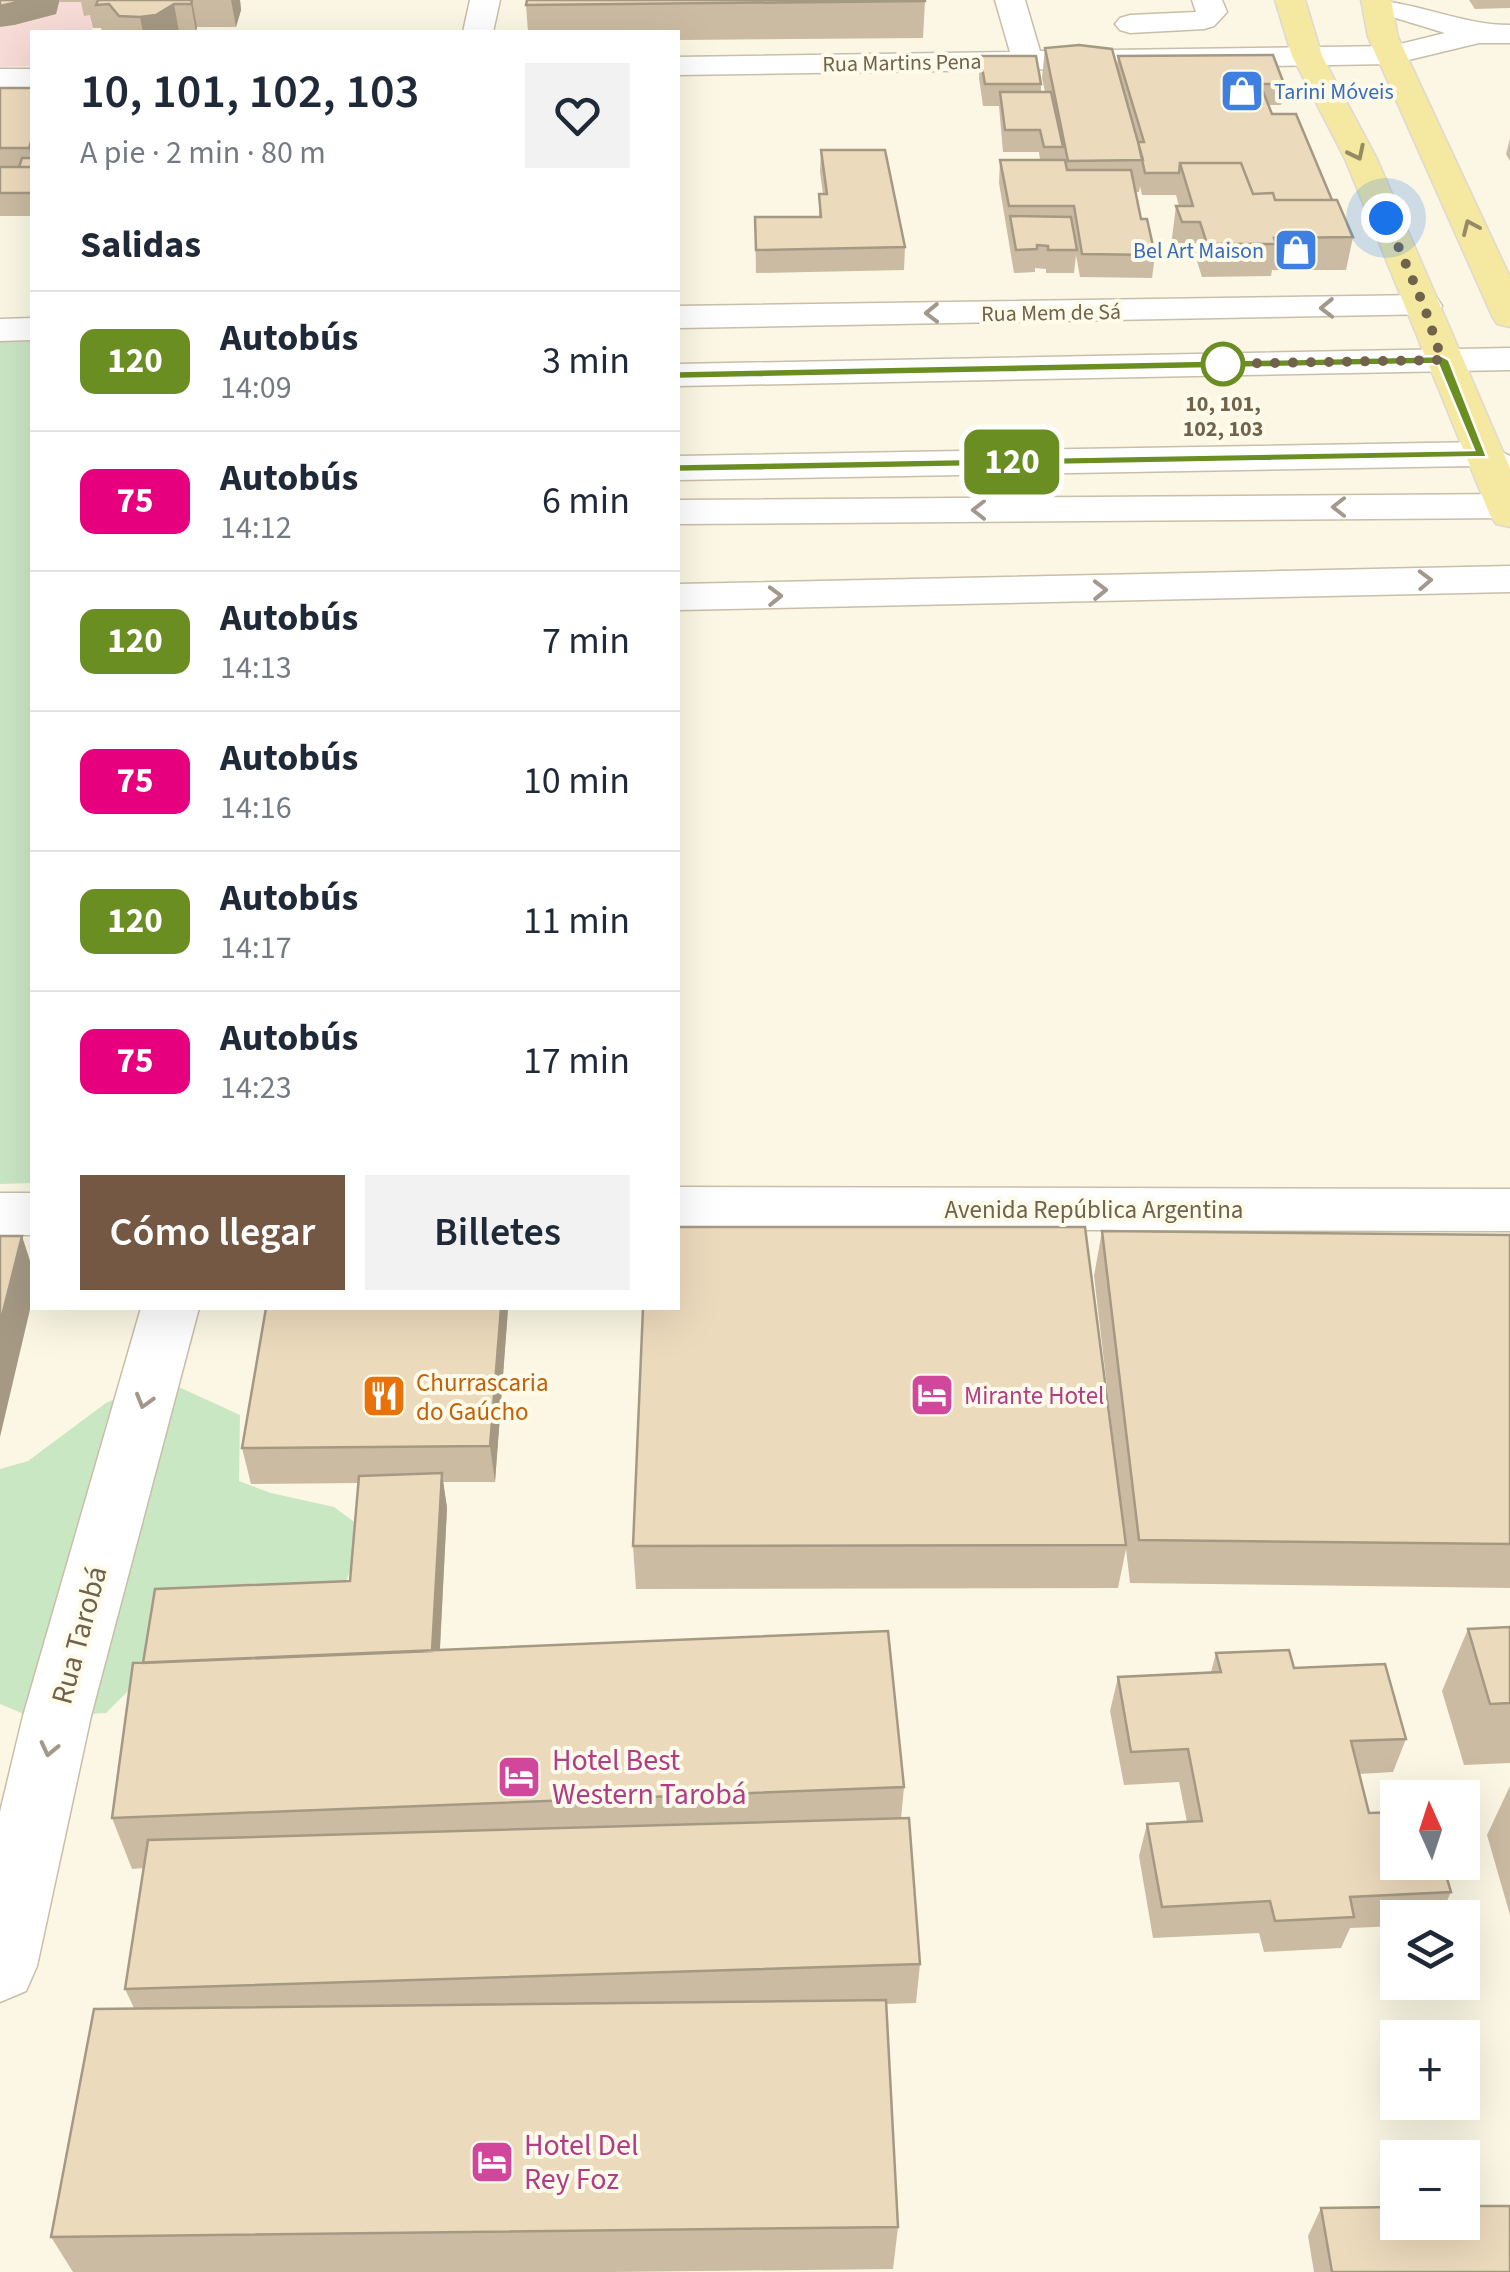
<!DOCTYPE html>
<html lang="es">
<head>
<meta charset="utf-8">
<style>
  :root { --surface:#fff; --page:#f2f2f3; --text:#1f2937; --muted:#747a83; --line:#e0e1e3; --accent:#745843 }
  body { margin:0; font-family:"Source Sans 3",sans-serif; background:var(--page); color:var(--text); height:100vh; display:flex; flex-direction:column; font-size:38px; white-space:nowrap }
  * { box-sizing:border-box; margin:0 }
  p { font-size:32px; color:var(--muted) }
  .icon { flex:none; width:55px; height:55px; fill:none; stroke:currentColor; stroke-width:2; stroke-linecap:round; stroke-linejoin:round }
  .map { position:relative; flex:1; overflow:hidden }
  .sheet { position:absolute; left:30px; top:30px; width:650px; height:1280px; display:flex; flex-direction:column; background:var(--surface); border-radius:0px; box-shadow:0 10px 40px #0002 }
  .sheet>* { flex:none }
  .badge { padding:0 20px; border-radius:15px; font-size:35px; line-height:65px }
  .needle { width:65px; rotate:357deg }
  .buttons { position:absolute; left:1380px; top:1780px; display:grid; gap:20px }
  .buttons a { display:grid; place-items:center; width:100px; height:100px; border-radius:0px; background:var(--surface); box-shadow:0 10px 40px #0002; font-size:50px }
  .you { position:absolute; width:50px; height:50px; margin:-25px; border:8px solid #fff; border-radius:50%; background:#1a73e8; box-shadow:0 0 0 15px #1a73e833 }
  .map>.badge { position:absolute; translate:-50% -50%; box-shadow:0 0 0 5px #fff }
  h2 { padding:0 50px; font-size:38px; line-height:90px }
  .round { display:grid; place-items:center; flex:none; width:105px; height:105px; border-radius:0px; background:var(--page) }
  .head { display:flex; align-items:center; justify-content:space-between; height:170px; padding:0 50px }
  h1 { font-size:48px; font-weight:600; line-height:75px }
  .button { display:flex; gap:20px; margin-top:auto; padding:20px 50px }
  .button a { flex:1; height:115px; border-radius:0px; background:var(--accent); color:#fff; font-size:40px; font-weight:600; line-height:115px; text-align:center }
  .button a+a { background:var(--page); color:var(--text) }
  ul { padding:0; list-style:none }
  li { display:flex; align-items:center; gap:30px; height:140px; padding:0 50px; border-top:2px solid var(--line) }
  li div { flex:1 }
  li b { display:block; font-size:38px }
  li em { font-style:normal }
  li .badge { min-width:110px; font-weight:700; text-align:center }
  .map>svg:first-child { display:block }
  .medical { fill:#f8dcd8 }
  .green { fill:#cae7c4 }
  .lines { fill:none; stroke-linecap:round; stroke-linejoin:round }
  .minor-casing { stroke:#c8bea9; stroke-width:3 }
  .major-casing { stroke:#ddd9d4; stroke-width:3 }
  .minor { fill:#fff; fill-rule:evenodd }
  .major { fill:#f5e9a1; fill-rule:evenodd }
  .wall { fill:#cbbba2 }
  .shaded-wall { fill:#a59984 }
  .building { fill:#ecdabc; stroke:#a59984; stroke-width:2.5 }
  .oneway { stroke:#998a66 }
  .oneway2 { stroke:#a3998b }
  .line { fill:#6b8e23; stroke:#fff; stroke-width:2.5 }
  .walk { stroke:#71624c; stroke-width:10; stroke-dasharray:0 18 }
  .stop-dot { fill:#fff; stroke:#6b8e23; stroke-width:5 }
  .labels { text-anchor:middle; stroke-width:8; stroke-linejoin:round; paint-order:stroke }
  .far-street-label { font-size:22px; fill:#71624c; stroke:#fefbea }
  .far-shop-label { font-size:22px; fill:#366cbe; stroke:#fefbea; text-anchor:start }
  .far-stop-label { font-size:22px; font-weight:bold; fill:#71624c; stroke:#fefbea }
  .street-label { font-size:25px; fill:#71624c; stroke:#fefbea }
  .food-label { font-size:25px; fill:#c56008; stroke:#fefbea; text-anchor:start }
  .hotel-label { font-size:25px; fill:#b23c85; stroke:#fefbea; text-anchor:start }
  .near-street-label { font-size:30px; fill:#71624c; stroke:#fefbea }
  .near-hotel-label { font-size:30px; fill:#b23c85; stroke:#fefbea; text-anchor:start }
</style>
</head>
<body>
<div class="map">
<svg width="1510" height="2272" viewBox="0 0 1510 2272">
  <rect width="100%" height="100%" fill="#fbf7e4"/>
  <path class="medical" d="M 0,0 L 90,0 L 98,15 L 91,32 L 32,32 L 32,66 L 0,67 Z"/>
  <path class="green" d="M 32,341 L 32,1183 L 0,1184 L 0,342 Z
    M 159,1378 L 240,1415 L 239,1481 L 271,1493 L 334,1507 L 365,1530 L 344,1587 L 142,1677 L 106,1713 L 31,1717 L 0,1704 L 0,1469 L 28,1461 L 106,1403 Z"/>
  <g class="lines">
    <defs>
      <path id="minor" d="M 470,0 L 500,0 L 493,32 L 463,32 Z
        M 995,0 L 1025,0 L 1040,51 L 1392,46 L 1445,33 L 1366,9 L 1363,0 C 1415,0 1459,25 1510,25 L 1510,43 L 1479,43 L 1392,64 L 678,75 L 678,57 L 1010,52 Z
        M 1192,0 L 1222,0 L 1227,12 L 1214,26 L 1204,29 L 1130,33 L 1120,30 L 1115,24 L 1120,18 L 1130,15 L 1196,12 Z
        M 0,69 L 32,69 L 32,87 L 0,87 Z
        M 1424,295 L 1437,298 L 1442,306 L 1437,314 L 678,328 L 678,306 Z
        M 32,318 L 32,340 L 0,341 L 0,319 Z
        M 1510,348 L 1510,370 L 678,386 L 678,364 Z
        M 1482,442 L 1510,456 L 1510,486 L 1496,482 L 1473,466 L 678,480 L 678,456 Z
        M 1510,494 L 1510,518 L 678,524 L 678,500 Z
        M 1510,566 L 1510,592 L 678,610 L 678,584 Z
        M 678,1187 L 1510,1189 L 1510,1231 L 678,1229 Z
        M 0,1193 L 32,1193 L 32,1235 L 0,1235 Z
        M 141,1308 L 199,1308 L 91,1716 L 37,1966 L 26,1991 L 0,2002 L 0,1812 L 23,1716 Z"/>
      <path id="major" d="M 1275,0 L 1305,0 L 1322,56 L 1377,159 L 1510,468 L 1510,527 L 1496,524 L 1490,515 L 1345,159 L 1292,56 Z
        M 1361,0 L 1391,0 L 1398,37 L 1510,277 L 1510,327 L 1497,324 L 1492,316 L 1368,37 Z"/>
    </defs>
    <use href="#minor" class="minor-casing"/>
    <use href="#major" class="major-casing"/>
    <use href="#minor" class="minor"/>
    <use href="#major" class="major"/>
  </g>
  <path class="wall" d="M 0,0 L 240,0 L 241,10 L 236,27 L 197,27 L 196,32 L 102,32 L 101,28 L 93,28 L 90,15 L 84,16 L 81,2 L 59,2 L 56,14 L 14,25 Z
    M 925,0 L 923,38 L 678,40 L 678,32 L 528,32 L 526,5 Z
    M 1469,0 L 1510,0 L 1510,8 L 1475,9 Z
    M 1045,48 L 1117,66 L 1118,56 L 1284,84 L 1281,105 L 1268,105 L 1272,114 L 1332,200 L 1353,237 L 1346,270 L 1272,270 L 1271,276 L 1202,277 L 1195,255 L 1177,255 L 1172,238 L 1176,206 L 1179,206 L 1176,195 L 1142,195 L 1140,186 L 1139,192 L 1135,192 L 1141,219 L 1155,255 L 1152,278 L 1080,277 L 1076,255 L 1074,273 L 1046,273 L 1046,269 L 1035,268 L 1035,272 L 1014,273 L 999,183 L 1000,160 L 1040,160 L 1039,152 L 1003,152 L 999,106 L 983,106 L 979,78 L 980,56 L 1041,84 L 1041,92 L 1045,92 L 1042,78 Z
    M 0,88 L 32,88 L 32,216 L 0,216 Z
    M 1510,139 L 1510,161 L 1506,154 Z
    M 821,150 L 905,247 L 904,270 L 756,273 L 755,217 L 819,217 L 819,194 L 823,194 L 820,172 Z
    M 1102,1231 L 1510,1235 L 1510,1588 L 1130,1583 L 1126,1549 L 1118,1588 L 636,1589 L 633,1546 L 1116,1463 L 1094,1276 Z
    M 508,1308 L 495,1482 L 443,1482 L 447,1508 L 440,1650 L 904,1787 L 901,1819 L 920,1964 L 916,2003 L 886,2004 L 898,2227 L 893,2269 L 610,2272 L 73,2272 L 51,2237 L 134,2008 L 125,1989 L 144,1868 L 132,1869 L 112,1818 L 143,1663 L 350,1581 L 359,1483 L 251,1484 L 242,1448 Z
    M 1510,1627 L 1510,1763 L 1464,1765 L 1442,1691 L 1468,1629 Z
    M 1216,1653 L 1294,1668 L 1406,1739 L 1393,1772 L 1359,1774 L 1369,1813 L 1451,1892 L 1439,1918 L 1398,1918 L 1398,1926 L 1350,1928 L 1341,1948 L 1264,1952 L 1259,1933 L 1153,1938 L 1139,1856 L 1147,1824 L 1187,1822 L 1179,1782 L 1124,1785 L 1110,1711 L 1118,1677 L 1211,1672 Z
    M 1510,1786 L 1510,1915 L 1487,1835 Z
    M 1321,2208 L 1510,2272 L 1314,2272 L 1308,2236 Z"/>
  <path class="shaded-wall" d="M 26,0 L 59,0 L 59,2 L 56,14 L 14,25 L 0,27 L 0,6 Z
    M 192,0 L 197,27 L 196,32 L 191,4 Z
    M 231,0 L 240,0 L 241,10 L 236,27 Z
    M 174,4 L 179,32 L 143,32 L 140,17 Z
    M 32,139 L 32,163 L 29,148 Z
    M 22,1236 L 32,1267 L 32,1301 L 0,1437 L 0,1324 Z
    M 501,1308 L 508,1308 L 508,1309 L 495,1482 L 490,1446 Z
    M 442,1473 L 447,1508 L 437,1704 L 430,1670 Z"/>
  <path class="building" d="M 0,0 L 26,0 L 0,6 Z
    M 98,0 L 192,0 L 191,4 L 174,4 L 156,15 L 140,17 L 119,16 L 109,4 L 96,5 Z
    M 527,0 L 925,0 L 925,1 L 526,5 Z
    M 1079,45 L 1112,49 L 1143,160 L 1068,161 L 1045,48 Z
    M 1273,55 L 1284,84 L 1260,84 L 1272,114 L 1296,114 L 1332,200 L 1275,200 L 1273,193 L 1253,194 L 1241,163 L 1180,163 L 1179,173 L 1145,173 L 1138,142 L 1144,142 L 1118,56 Z
    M 980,56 L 1036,56 L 1041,84 L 985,84 Z
    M 0,88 L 32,88 L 32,139 L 29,148 L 0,148 Z
    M 1000,92 L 1051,92 L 1063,147 L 1044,147 L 1040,130 L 1005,130 Z
    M 821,150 L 885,150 L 905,247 L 756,250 L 755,217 L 821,217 L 819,194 L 827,194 Z
    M 22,158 L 32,158 L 32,167 L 19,167 Z
    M 1000,160 L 1065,160 L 1067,170 L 1131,170 L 1141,219 L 1147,219 L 1155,255 L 1082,254 L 1074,206 L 1009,206 Z
    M 1180,163 L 1241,163 L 1253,194 L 1273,193 L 1275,200 L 1337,200 L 1353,237 L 1274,238 L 1276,244 L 1207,244 L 1200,222 L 1182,222 L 1176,206 L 1193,206 Z
    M 0,167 L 32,167 L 32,193 L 0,193 Z
    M 1010,216 L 1071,217 L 1077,250 L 1048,250 L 1048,246 L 1037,245 L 1037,249 L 1016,250 Z
    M 678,1227 L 1085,1227 L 1126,1545 L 633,1546 L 643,1308 L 678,1308 Z
    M 1102,1231 L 1510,1235 L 1510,1544 L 1139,1540 Z
    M 0,1236 L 22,1236 L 0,1324 Z
    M 266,1308 L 501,1308 L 490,1446 L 242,1448 Z
    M 442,1473 L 432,1651 L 143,1663 L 155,1589 L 350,1581 L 359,1476 Z
    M 1510,1627 L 1510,1703 L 1490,1704 L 1468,1629 Z
    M 888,1631 L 904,1787 L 112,1818 L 133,1663 Z
    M 1289,1650 L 1294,1668 L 1385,1664 L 1406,1739 L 1351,1741 L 1369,1813 L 1398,1812 L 1398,1862 L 1442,1862 L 1451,1892 L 1350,1897 L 1354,1917 L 1275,1921 L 1270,1901 L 1162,1907 L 1147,1824 L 1202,1821 L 1188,1749 L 1131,1752 L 1118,1677 L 1221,1672 L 1216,1653 Z
    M 909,1818 L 920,1964 L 125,1989 L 148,1840 Z
    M 886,2000 L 898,2227 L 51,2237 L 94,2009 Z
    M 1462,2206 L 1510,2206 L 1510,2272 L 1332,2272 L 1321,2208 L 1398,2207 L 1398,2222 L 1462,2222 Z"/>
  <defs><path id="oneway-chevron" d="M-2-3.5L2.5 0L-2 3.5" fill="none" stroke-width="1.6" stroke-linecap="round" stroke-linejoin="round" transform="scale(2.5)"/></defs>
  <g class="oneway">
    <use href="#oneway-chevron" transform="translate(1357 153) rotate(64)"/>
    <use href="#oneway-chevron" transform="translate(1470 227) rotate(-114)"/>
  </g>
  <g class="oneway2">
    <use href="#oneway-chevron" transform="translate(1327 308) rotate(179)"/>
    <use href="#oneway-chevron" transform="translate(932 313) rotate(179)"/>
    <use href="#oneway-chevron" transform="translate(1339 507) rotate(180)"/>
    <use href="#oneway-chevron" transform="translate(979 510) rotate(180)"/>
    <use href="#oneway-chevron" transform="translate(1425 580) rotate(-2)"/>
    <use href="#oneway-chevron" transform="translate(1100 590) rotate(-1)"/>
    <use href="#oneway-chevron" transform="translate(775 596) rotate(-1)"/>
    <use href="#oneway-chevron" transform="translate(144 1401) rotate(106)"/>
    <use href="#oneway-chevron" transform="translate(49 1749) rotate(103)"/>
  </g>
  <path class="line" d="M 1442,356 L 1449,360 L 1487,457 L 678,472 L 670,468 L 678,464 L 1474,450 L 1438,364 L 678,379 L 671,375 L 678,371 Z"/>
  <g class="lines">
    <path class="walk" d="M 1223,364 L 1213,364 L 1442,360 L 1424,306 L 1386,218"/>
  </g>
  <defs>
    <symbol id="shop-square" viewBox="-11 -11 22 22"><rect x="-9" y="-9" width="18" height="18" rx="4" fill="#3f7fe0" stroke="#fefbea"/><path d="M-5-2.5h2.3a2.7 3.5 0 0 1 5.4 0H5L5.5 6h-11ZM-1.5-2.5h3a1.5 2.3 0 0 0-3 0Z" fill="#fff"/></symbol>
    <symbol id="hotel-square" viewBox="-11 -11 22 22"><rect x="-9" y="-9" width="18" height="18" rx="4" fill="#d1479c" stroke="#fefbea"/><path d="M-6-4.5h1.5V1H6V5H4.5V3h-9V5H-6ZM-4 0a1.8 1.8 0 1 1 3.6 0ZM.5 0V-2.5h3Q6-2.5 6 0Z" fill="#fff"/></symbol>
    <symbol id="restaurant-square" viewBox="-11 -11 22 22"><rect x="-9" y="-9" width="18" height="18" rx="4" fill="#e8710a" stroke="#fefbea"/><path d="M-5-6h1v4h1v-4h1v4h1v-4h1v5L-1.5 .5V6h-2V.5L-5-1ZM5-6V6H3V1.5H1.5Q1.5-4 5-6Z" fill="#fff"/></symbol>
  </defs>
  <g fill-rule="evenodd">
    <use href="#shop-square" x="1217" y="66" width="50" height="50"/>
    <use href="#shop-square" x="1271" y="225" width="50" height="50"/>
    <use href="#hotel-square" x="907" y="1370" width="50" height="50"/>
    <use href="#restaurant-square" x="359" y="1371" width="50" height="50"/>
    <use href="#hotel-square" x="494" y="1752" width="50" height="50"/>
    <use href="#hotel-square" x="467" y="2137" width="50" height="50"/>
  </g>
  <circle class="stop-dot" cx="1223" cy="364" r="20"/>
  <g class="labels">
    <g class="far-street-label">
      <text transform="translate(902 62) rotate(-1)" y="8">Rua Martins Pena</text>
      <text transform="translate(1051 312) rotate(-1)" y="8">Rua Mem de Sá</text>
    </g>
    <g class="far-shop-label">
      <text x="1274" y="99">Tarini Móveis</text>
      <text x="1264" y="258" text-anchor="end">Bel Art Maison</text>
    </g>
    <g class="far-stop-label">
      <text x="1223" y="411">10, 101,<tspan x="1223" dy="25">102, 103</tspan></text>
    </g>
    <g class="street-label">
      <text x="1094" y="1218">Avenida República Argentina</text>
    </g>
    <g class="food-label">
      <text x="416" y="1391">Churrascaria<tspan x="416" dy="29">do Gaúcho</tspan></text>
    </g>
    <g class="hotel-label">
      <text x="964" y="1404">Mirante Hotel</text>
    </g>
    <g class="near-street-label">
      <text transform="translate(79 1635) rotate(-75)" y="10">Rua Tarobá</text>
    </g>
    <g class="near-hotel-label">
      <text x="552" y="1770">Hotel Best<tspan x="552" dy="34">Western Tarobá</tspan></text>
      <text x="524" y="2155">Hotel Del<tspan x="524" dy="34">Rey Foz</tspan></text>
    </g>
  </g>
</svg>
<div class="buttons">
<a><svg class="needle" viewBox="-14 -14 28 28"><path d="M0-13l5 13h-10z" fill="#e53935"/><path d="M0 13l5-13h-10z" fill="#747a83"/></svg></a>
<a><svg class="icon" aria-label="layers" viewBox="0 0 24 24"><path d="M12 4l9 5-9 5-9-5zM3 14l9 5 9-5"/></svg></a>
<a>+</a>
<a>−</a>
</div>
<div class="you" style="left:1386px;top:218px"></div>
<b class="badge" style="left:1012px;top:462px;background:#6b8e23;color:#fff">120</b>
<section class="sheet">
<div class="head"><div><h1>10, 101, 102, 103</h1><p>A pie · 2 min · 80 m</p></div><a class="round"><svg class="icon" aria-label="heart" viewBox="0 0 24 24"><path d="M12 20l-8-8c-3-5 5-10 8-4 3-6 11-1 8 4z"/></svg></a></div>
<h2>Salidas</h2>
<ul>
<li><span class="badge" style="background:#6b8e23;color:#fff">120</span><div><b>Autobús</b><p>14:09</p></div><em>3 min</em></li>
<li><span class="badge" style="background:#e6007e;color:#fff">75</span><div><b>Autobús</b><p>14:12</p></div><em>6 min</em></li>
<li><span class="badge" style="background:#6b8e23;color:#fff">120</span><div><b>Autobús</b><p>14:13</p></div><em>7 min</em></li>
<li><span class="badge" style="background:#e6007e;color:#fff">75</span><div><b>Autobús</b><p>14:16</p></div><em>10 min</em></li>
<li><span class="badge" style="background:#6b8e23;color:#fff">120</span><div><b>Autobús</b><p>14:17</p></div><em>11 min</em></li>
<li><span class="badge" style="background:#e6007e;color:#fff">75</span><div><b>Autobús</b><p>14:23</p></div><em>17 min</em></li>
</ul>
<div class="button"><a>Cómo llegar</a><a>Billetes</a></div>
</section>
</div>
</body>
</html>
